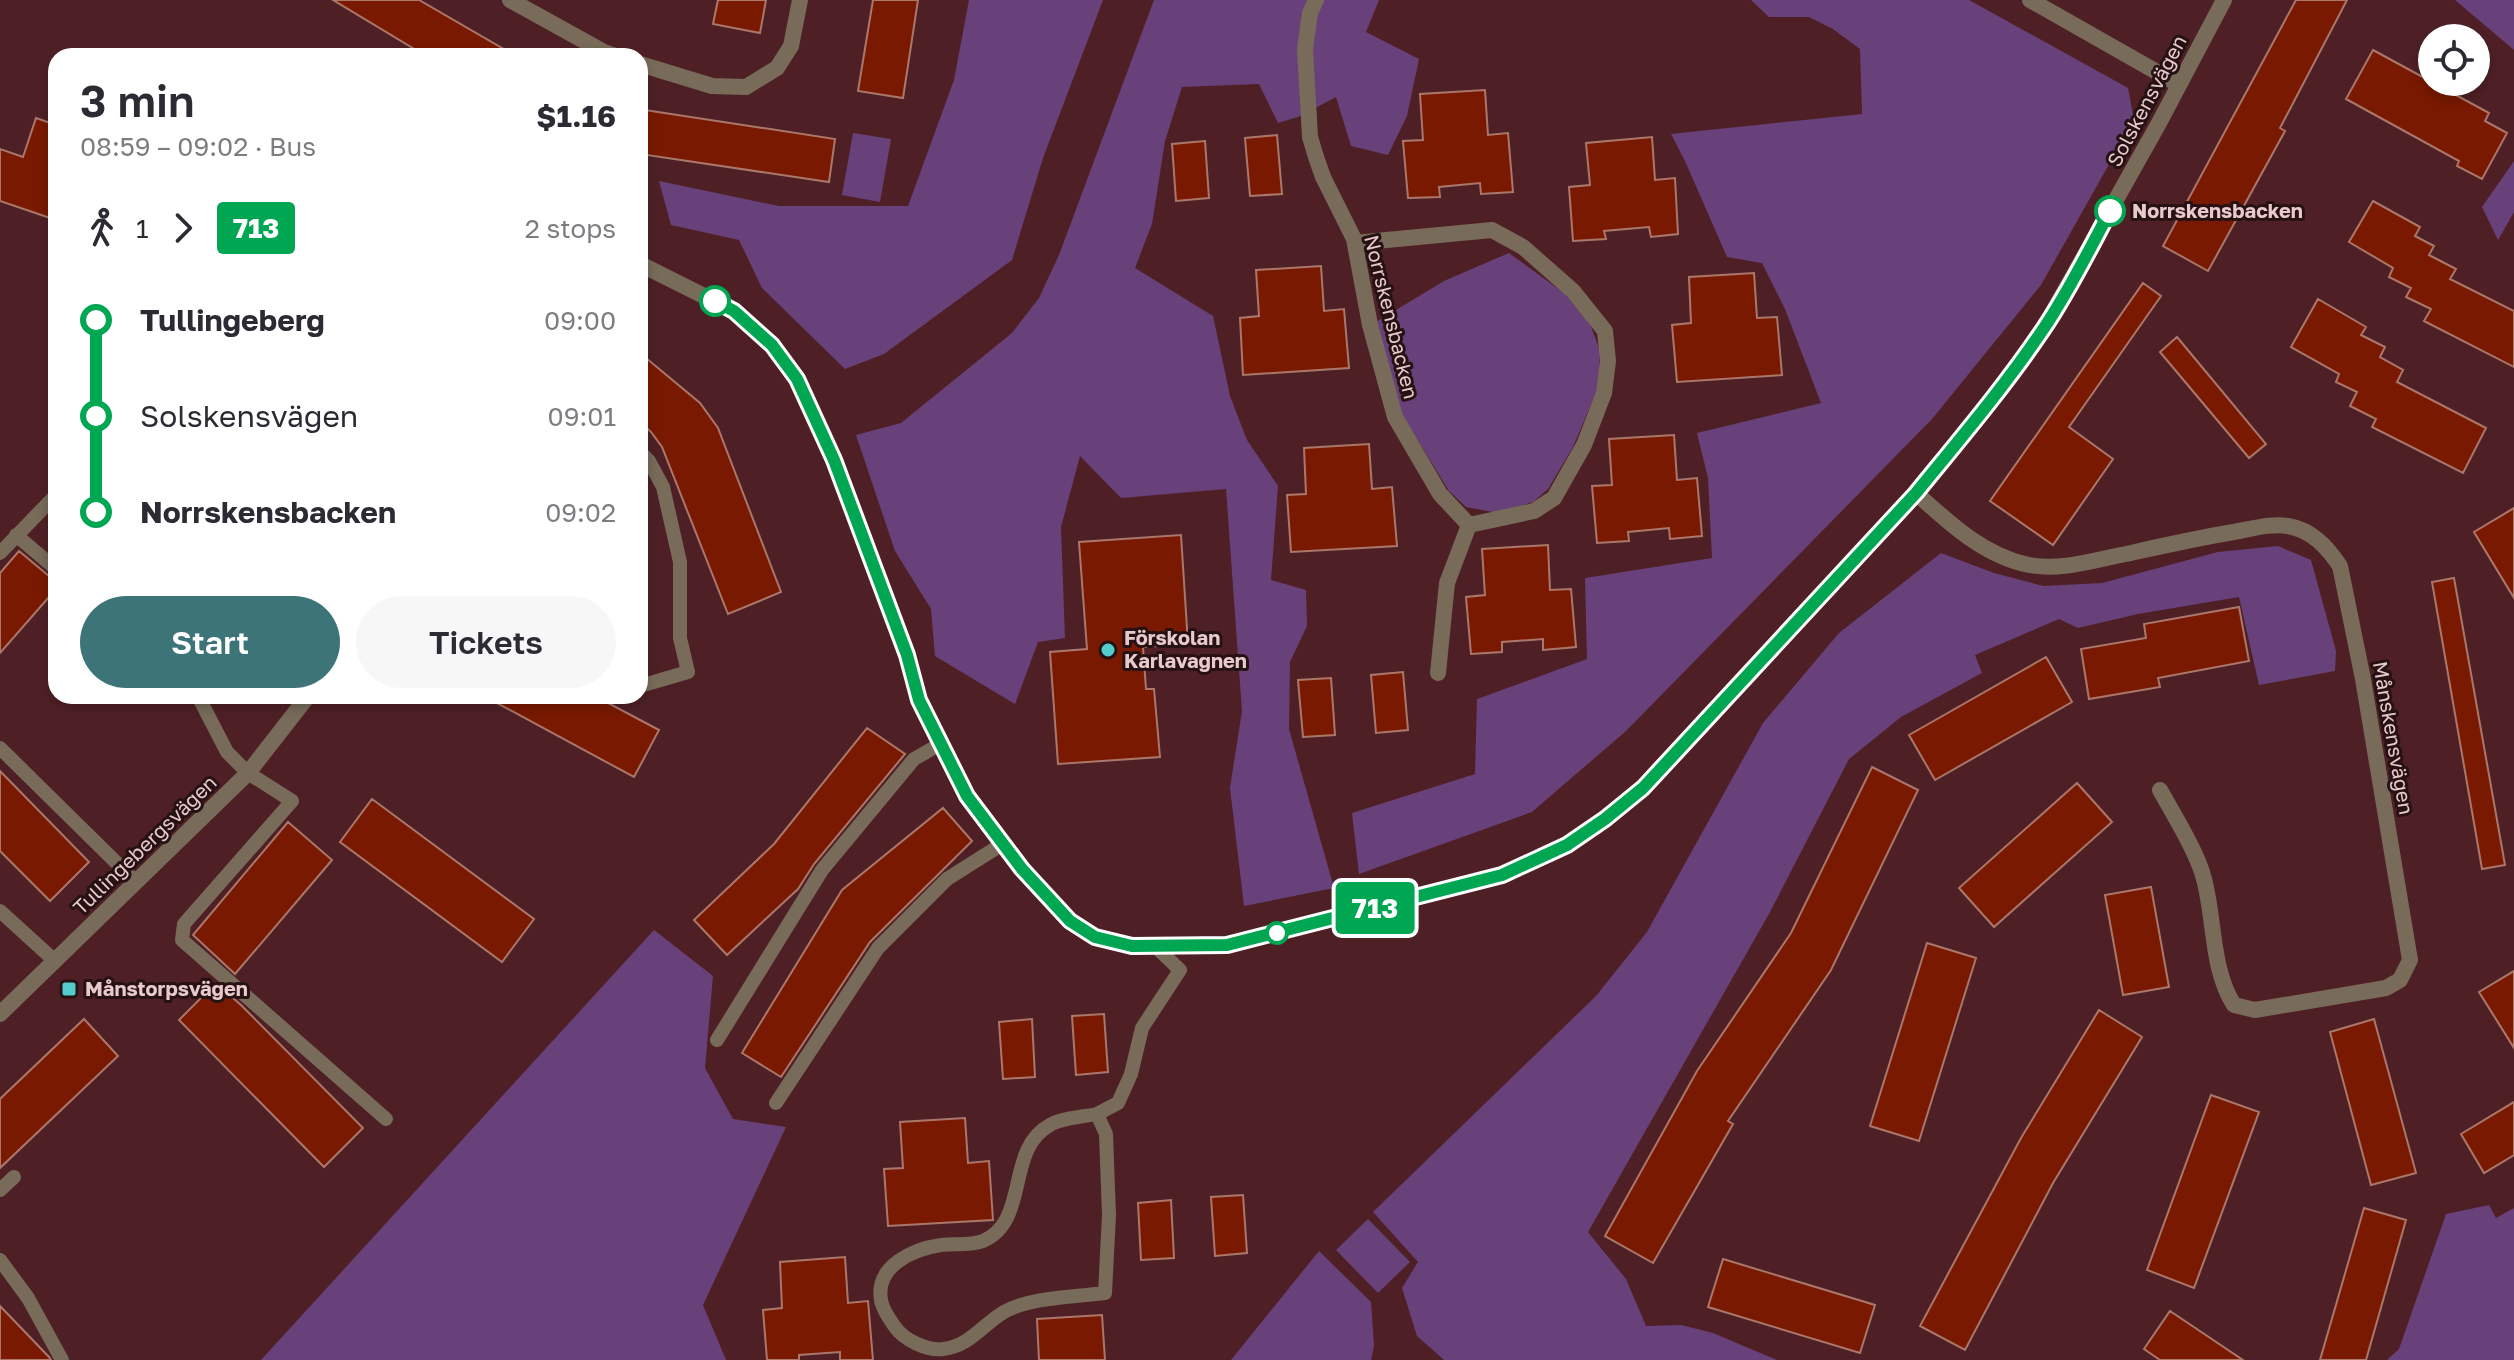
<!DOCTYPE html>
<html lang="en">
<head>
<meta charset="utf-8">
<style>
  :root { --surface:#fff; --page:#f7f7f7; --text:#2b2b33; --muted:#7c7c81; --accent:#3d7478 }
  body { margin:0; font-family:"Golos Text",sans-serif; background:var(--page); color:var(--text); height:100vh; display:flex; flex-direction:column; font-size:30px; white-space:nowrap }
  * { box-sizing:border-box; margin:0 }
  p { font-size:26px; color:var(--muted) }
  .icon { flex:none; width:44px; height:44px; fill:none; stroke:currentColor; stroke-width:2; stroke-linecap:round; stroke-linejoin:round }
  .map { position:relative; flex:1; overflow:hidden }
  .details { position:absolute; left:48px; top:48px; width:600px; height:656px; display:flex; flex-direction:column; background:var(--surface); border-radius:24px; box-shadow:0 4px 12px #0003 }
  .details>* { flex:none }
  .badge { padding:0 16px; border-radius:6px; font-size:28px; line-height:52px }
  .fabs { position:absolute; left:2418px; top:24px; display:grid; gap:16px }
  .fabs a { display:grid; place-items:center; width:72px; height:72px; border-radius:50%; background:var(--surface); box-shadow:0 4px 12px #0003; font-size:40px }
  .map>.badge { position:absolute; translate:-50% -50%; box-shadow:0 0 0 4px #fff }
  .legs { display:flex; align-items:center; gap:12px; height:88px; padding:0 32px; font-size:26px }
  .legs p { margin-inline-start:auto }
  .overview { display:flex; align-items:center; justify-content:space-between; height:136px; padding:0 32px }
  h1 { font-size:44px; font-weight:600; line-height:60px }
  .action { display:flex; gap:16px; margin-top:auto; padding:16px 32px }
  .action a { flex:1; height:92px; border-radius:48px; background:var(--accent); color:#fff; font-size:32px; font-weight:600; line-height:92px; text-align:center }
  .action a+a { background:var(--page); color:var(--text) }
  ul { padding:0 32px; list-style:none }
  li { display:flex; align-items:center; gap:28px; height:96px; font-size:30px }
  li i { display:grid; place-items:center; width:12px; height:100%; margin:0 10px; background:currentColor }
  li i::after { content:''; width:20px; height:20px; margin:-10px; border:6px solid; border-radius:50%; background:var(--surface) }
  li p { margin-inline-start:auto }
  li:first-child i { background:linear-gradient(#0000 50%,currentColor 0) }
  li:last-child i { background:linear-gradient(currentColor 50%,#0000 0) }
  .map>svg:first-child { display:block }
  .green { fill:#68417a }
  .building { fill:#791901; stroke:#ab776a; stroke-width:2 }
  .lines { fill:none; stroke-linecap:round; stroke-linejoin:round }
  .lane { stroke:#786b59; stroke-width:14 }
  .street { stroke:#786b59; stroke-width:16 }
  .line-1-casing { stroke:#fff; stroke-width:18 }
  .line-1 { stroke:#00a651; stroke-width:12 }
  .stop-1-dot { fill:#fff; stroke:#00a651; stroke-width:4 }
  .poi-dot { fill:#52cdcc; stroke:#261113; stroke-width:3 }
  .labels { text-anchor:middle; stroke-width:6; stroke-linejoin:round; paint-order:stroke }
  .street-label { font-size:20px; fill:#e9cacc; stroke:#261113 }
  .stop-label { font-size:20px; font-weight:bold; fill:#e9cacc; stroke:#261113; text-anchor:start }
  .poi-label { font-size:20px; font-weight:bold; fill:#e9cacc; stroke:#261113; text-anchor:start }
</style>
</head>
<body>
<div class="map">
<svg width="2514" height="1360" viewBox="0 0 2514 1360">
  <rect width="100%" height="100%" fill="#4e2025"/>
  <path class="green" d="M 969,0 L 1103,0 L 1043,158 L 1012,260 L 884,354 L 845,369 L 762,288 L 739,240 L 671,225 L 659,181 L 779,206 L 908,206 L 954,80 Z
    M 1154,0 L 1379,0 L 1366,32 L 1419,59 L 1407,116 L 1388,155 L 1351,146 L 1336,97 L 1298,117 L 1278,123 L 1259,84 L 1182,87 L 1165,141 L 1152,224 L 1135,268 L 1213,316 L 1230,396 L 1247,440 L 1278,486 L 1271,580 L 1306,590 L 1307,626 L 1290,662 L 1289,729 L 1334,888 L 1244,906 L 1230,788 L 1242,711 L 1226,489 L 1121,498 L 1080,456 L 1061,527 L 1065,638 L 1038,642 L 1015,704 L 935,656 L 931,609 L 895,551 L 856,435 L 901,423 L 1012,333 L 1039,298 L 1059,255 Z
    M 1751,0 L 1969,0 L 2128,88 L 2134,120 L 2041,285 L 1932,419 L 1626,731 L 1532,812 L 1359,874 L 1352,813 L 1475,774 L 1477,699 L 1587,659 L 1585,578 L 1712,558 L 1708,478 L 1697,433 L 1821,403 L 1785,309 L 1762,263 L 1727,257 L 1685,161 L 1671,134 L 1862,114 L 1860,49 L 1833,29 L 1809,17 L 1769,17 Z
    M 2455,0 L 2514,0 L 2514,50 Z
    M 853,133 L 891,139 L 880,202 L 842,195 Z
    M 2514,161 L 2514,212 L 2498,240 L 2482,207 Z
    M 1509,253 L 1564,293 L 1590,324 L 1600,351 L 1598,388 L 1573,447 L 1548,489 L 1533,502 L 1498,513 L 1466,507 L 1449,491 L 1398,408 L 1376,322 L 1444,281 Z
    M 2278,546 L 2311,560 L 2336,651 L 2335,671 L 2259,685 L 2239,597 L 2138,614 L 2078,628 L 2059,619 L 1975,655 L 1982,673 L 1901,717 L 1849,759 L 1770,912 L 1588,1232 L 1626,1279 L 1646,1326 L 1681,1325 L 1713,1333 L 1777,1360 L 1444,1360 L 1417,1336 L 1402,1288 L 1418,1262 L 1373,1212 L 1596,996 L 1647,932 L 1763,723 L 1839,633 L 1941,553 L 1994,573 L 2043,586 L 2102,583 L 2218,552 Z
    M 654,930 L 713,976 L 705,1068 L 733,1119 L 786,1127 L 703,1305 L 726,1360 L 261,1360 Z
    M 2489,1205 L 2496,1218 L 2514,1208 L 2514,1360 L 2387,1360 L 2399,1349 L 2446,1214 Z
    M 1368,1219 L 1410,1262 L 1378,1293 L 1336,1250 Z
    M 1319,1251 L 1371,1302 L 1374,1346 L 1371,1360 L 1231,1360 Z"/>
  <path class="building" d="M 333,0 L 419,0 L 516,56 L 426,56 Z
    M 718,0 L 766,0 L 760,33 L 713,24 Z
    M 873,0 L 918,0 L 903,98 L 858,91 Z
    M 2296,0 L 2347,0 L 2280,128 L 2285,131 L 2208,271 L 2163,246 Z
    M 2373,50 L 2489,113 L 2485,121 L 2507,133 L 2482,179 L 2457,166 L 2459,161 L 2346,99 Z
    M 1485,90 L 1488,135 L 1508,133 L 1513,192 L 1481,194 L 1480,183 L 1439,187 L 1440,197 L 1408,198 L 1403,141 L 1423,140 L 1420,94 Z
    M 645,110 L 835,139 L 829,182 L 640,154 Z
    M 36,118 L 56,125 L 56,220 L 0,201 L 0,149 L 23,157 Z
    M 1277,135 L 1282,194 L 1250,196 L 1245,138 Z
    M 1652,137 L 1655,180 L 1675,178 L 1678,234 L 1651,237 L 1649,227 L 1604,231 L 1606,239 L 1573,241 L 1569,187 L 1590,185 L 1586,143 Z
    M 1205,141 L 1209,198 L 1176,201 L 1172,144 Z
    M 2373,201 L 2420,227 L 2415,236 L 2434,246 L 2429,255 L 2456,269 L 2450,279 L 2514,311 L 2514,367 L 2424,321 L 2431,309 L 2406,297 L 2411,288 L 2389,277 L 2393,268 L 2349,242 Z
    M 1321,266 L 1324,311 L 1344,309 L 1349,368 L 1243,375 L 1240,318 L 1259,316 L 1256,270 Z
    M 1754,273 L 1757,318 L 1777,317 L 1782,375 L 1677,382 L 1672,325 L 1691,323 L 1689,277 Z
    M 2143,283 L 2161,296 L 2069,427 L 2113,459 L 2053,545 L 1990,501 Z
    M 2318,299 L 2366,327 L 2361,335 L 2385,347 L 2380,357 L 2403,370 L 2397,382 L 2486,428 L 2463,473 L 2372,427 L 2376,419 L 2350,406 L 2357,392 L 2336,382 L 2339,374 L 2291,347 Z
    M 2177,337 L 2266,444 L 2249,458 L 2160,352 Z
    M 640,353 L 700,403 L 718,428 L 781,592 L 728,614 L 662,447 L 651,432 L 640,422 Z
    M 1674,435 L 1677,480 L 1697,478 L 1702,536 L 1670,539 L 1669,528 L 1628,532 L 1629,541 L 1597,543 L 1592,486 L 1612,485 L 1609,439 Z
    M 1369,444 L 1372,489 L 1392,487 L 1397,546 L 1291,552 L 1287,495 L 1306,494 L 1304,448 Z
    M 2514,508 L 2514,598 L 2474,532 Z
    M 1181,535 L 1188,644 L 1143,647 L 1146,689 L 1154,689 L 1160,757 L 1058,764 L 1050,652 L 1087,649 L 1079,542 Z
    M 1548,545 L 1550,590 L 1571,589 L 1576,647 L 1543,650 L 1543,639 L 1502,642 L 1502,652 L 1471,654 L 1466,597 L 1485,595 L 1482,549 Z
    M 19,551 L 56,582 L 56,589 L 0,653 L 0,573 Z
    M 2454,578 L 2505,865 L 2482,869 L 2432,582 Z
    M 2239,607 L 2249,661 L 2158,678 L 2160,687 L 2089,699 L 2081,649 L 2146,638 L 2144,624 Z
    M 2046,657 L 2072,702 L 1935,780 L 1909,735 Z
    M 1403,672 L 1408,730 L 1376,733 L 1371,675 Z
    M 1331,678 L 1335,735 L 1303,737 L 1298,680 Z
    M 484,696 L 595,696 L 659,730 L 634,777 Z
    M 867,728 L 905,754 L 814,864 L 798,889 L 727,955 L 694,920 L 774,844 Z
    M 1872,767 L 1918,790 L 1831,970 L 1728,1121 L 1733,1124 L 1653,1263 L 1605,1236 L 1697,1071 L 1791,933 Z
    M 0,771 L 89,862 L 50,901 L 0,851 Z
    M 2077,783 L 2112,822 L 1994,927 L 1959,888 Z
    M 372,799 L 534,919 L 502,962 L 340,842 Z
    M 943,808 L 972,841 L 870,942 L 781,1077 L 742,1053 L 842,890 Z
    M 288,822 L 332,860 L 235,974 L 193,935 Z
    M 2151,887 L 2169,987 L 2123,995 L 2105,895 Z
    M 1927,943 L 1976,958 L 1919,1141 L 1870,1126 Z
    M 2514,971 L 2514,1048 L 2479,992 Z
    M 216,983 L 241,1005 L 363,1128 L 324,1167 L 179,1020 Z
    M 2099,1010 L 2142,1037 L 2053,1183 L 1965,1350 L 1920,1326 L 2021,1138 Z
    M 1104,1014 L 1108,1072 L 1076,1075 L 1072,1016 Z
    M 84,1019 L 118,1056 L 0,1168 L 0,1099 Z
    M 1032,1019 L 1035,1077 L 1003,1079 L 999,1022 Z
    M 2374,1019 L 2416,1173 L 2371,1185 L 2330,1032 Z
    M 2211,1095 L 2259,1112 L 2194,1288 L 2147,1270 Z
    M 2514,1102 L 2514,1155 L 2484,1173 L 2461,1134 Z
    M 965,1118 L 968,1163 L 989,1161 L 993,1220 L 888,1226 L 884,1169 L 903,1168 L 900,1122 Z
    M 1243,1195 L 1247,1253 L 1215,1256 L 1211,1197 Z
    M 1171,1200 L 1174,1258 L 1141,1260 L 1138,1203 Z
    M 2364,1208 L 2406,1220 L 2366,1360 L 2320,1360 Z
    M 845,1257 L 848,1303 L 868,1301 L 873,1360 L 840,1360 L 840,1352 L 799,1355 L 799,1360 L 767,1360 L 763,1310 L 782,1308 L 780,1262 Z
    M 1723,1259 L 1875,1305 L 1860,1353 L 1708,1307 Z
    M 0,1306 L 49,1357 L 51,1360 L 0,1360 Z
    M 2170,1311 L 2243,1360 L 2160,1360 L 2144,1349 Z
    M 1102,1315 L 1105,1360 L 1039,1360 L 1037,1319 Z"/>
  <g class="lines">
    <path class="lane" d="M 640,452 L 649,461 L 663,487 L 680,562 L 680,638 L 688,672 L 640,686
      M 16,535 L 56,569
      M 0,553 L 56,495
      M 198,696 L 227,752 L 248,773 L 292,801 L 184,924 L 182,940 L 386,1119
      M 0,748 L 136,882
      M 0,911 L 55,961
      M 717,1040 L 822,870 L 914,759 L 942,743
      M 776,1103 L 878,948 L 947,879 L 1004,843
      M 1097,1114 C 1082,1117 1062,1118 1050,1125 C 1005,1149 1030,1221 983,1241 C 971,1246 953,1243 941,1245 C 913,1249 875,1266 881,1300 C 882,1308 890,1320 895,1327 C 904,1340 927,1351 943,1349 C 970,1346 982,1325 1004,1312 C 1030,1297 1075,1297 1105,1293 L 1109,1215 L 1106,1134 L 1097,1114 L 1118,1103 L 1131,1074 L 1142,1028 L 1180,970 L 1156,947
      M 0,1190 L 14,1177
      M 0,1260 L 28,1298 L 62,1360"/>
    <path class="street" d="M 510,0 L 604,52 L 616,56
      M 1316,0 L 1310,13 L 1305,49 L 1310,137 L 1316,157 L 1323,177 L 1354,239 L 1370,325 L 1395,417 L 1440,494 L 1469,525 L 1447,583 L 1438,673
      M 2030,0 L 2178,84
      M 640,64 L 712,86 L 746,87 L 777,68 L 791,46 L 800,0
      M 1355,243 L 1492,230 L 1523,247 L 1573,291 L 1605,331 L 1608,361 L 1604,393 L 1584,445 L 1554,498 L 1534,511 L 1469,525
      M 640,264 L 734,311 L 772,345 L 797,379 L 834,460 L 907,655 L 919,700 L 967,796 L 1022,869 L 1070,921 L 1095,937 L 1132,946 L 1227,945 L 1502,875 L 1567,845 L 1605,819 L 1643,788 L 1916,493 L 1996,395 L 2045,326 L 2159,123 L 2224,0
      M 1916,493 C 1949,523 1984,556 2029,565 C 2061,571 2094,560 2126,554 C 2162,546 2197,538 2234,532 C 2251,529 2271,523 2288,526 C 2312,530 2327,547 2340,566 L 2363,679 L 2410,960 L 2400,980 L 2386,988 L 2255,1010 L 2234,1005 C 2211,969 2215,920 2204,879 C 2198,854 2173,813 2160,790
      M 0,1014 L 248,773 L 308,696"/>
  </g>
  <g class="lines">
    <defs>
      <path id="line-1" d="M 715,301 L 734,311 L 772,345 L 797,379 L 834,460 L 907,655 L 919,700 L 967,796 L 1022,869 L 1070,921 L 1095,937 L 1132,946 L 1227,945 L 1502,875 L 1567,845 L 1605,819 L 1643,788 L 1916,493 C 1960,439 2005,386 2044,328 C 2069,291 2089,250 2110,211"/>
    </defs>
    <use href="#line-1" class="line-1-casing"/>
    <use href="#line-1" class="line-1"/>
  </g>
  <g class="stop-1-dot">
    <circle cx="2110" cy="211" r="14"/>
    <circle cx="715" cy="301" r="14"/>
    <circle cx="1277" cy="933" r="10"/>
  </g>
  <g class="poi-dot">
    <circle cx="1108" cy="650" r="8"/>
    <rect x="61" y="981" width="16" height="16" rx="4"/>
  </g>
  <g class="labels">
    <g class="street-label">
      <text transform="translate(2147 101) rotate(-62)" y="7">Solskensvägen</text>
      <text transform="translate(1391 317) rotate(76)" y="7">Norrskensbacken</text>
      <text transform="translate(2393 738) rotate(80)" y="7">Månskensvägen</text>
      <text transform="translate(145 845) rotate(-44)" y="7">Tullingebergsvägen</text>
    </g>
    <g class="stop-label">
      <text x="2132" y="218">Norrskensbacken</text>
    </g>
    <g class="poi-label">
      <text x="1124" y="645">Förskolan<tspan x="1124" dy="23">Karlavagnen</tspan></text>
      <text x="85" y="996">Månstorpsvägen</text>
    </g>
  </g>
</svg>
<div class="fabs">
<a><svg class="icon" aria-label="locate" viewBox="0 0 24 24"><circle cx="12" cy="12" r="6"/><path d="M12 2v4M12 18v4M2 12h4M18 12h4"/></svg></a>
</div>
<b class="badge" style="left:1375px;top:908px;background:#00a651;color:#fff">713</b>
<section class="details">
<div class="overview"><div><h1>3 min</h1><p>08:59 – 09:02 · Bus</p></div><b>$1.16</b></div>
<div class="legs"><svg class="icon" aria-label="walk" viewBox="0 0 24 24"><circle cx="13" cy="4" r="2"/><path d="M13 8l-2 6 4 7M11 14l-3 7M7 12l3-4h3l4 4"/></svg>1<svg class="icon" aria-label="forward" viewBox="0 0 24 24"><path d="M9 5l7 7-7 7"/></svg><b class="badge" style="background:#00a651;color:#fff">713</b><p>2 stops</p></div>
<ul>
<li><i style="color:#00a651"></i><b>Tullingeberg</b><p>09:00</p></li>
<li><i style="color:#00a651"></i><span>Solskensvägen</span><p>09:01</p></li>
<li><i style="color:#00a651"></i><b>Norrskensbacken</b><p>09:02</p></li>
</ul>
<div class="action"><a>Start</a><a>Tickets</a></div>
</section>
</div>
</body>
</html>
